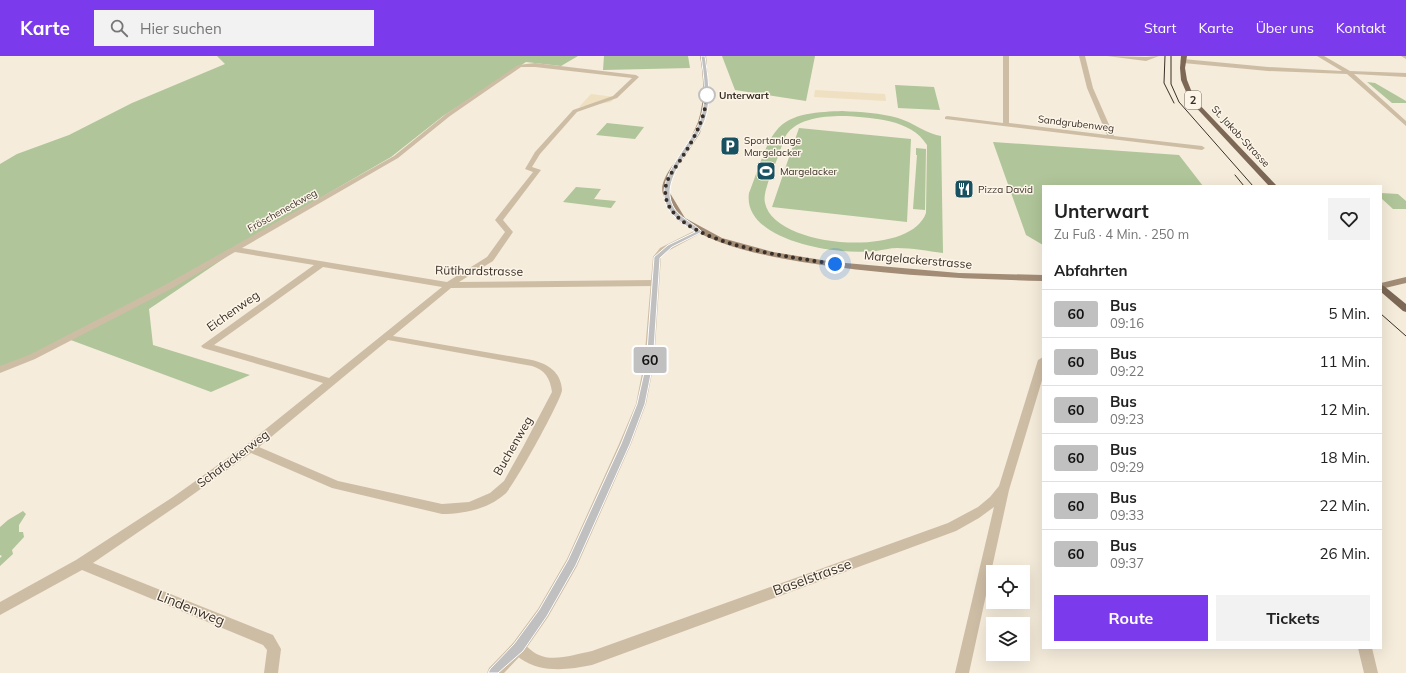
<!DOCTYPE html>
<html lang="de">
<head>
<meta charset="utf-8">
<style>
  :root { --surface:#fff; --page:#f2f2f2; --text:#222; --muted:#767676; --line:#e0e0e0; --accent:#7c3aed }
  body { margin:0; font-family:Mulish,sans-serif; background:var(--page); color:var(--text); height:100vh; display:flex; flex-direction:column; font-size:15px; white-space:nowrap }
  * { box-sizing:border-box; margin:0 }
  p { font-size:13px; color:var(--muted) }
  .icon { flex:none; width:22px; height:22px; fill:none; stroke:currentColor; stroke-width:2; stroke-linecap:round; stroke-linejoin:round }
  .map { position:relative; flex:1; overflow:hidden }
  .details { position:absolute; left:1042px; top:129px; width:340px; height:464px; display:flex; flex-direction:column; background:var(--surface); border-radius:0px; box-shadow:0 4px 16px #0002 }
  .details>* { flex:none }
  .badge { padding:0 8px; border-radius:3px; font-size:14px; line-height:26px }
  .controls { position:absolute; left:986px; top:509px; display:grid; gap:8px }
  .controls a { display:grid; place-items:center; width:44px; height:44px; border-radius:0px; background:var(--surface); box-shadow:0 4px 16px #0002; font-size:20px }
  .you { position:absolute; width:20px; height:20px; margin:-10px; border:3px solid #fff; border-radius:50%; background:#1a73e8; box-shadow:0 0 0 6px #1a73e833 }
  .map>.badge { position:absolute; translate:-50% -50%; box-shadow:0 0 0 2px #fff }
  h2 { padding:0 12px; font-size:15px; line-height:36px }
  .round { display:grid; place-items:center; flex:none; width:42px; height:42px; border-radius:0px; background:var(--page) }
  .overview { display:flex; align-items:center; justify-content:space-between; height:68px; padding:0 12px }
  h1 { font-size:19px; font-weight:700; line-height:30px }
  .action { display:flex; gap:8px; margin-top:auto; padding:8px 12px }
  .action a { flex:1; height:46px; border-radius:0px; background:var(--accent); color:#fff; font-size:16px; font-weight:700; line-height:46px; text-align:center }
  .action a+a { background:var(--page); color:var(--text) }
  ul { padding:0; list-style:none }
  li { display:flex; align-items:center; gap:12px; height:48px; padding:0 12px; border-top:1px solid var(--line) }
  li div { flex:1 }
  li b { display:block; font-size:15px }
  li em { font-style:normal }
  li .badge { min-width:44px; font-weight:700; text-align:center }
  header { display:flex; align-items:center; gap:24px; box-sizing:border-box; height:56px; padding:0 20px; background:var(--accent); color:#fff }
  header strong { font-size:19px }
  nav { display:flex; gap:22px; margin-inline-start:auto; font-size:14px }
  .search { width:280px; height:36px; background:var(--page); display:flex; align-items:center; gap:10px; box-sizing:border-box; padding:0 14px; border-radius:0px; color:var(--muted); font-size:15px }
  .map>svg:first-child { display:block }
  .green { fill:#b0c599; fill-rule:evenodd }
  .plaza { fill:#eee0c0 }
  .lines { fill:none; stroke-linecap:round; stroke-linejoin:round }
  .minor { fill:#cebda5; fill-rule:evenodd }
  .tertiary { fill:#cebda5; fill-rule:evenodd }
  .secondary { fill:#a28c76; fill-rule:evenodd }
  .primary { fill:#7d6856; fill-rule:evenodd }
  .tram { stroke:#392f27; stroke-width:1 }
  .line { fill:#c0c0c0; stroke:#fff }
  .walk { stroke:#392f27; stroke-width:4; stroke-dasharray:0 7.2 }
  .stop-dot { fill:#fff; stroke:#c0c0c0; stroke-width:2 }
  .labels { text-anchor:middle; stroke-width:3; stroke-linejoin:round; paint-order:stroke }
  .far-stop-label { font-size:10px; font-weight:bold; fill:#392f27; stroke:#fcf5e8; text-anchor:start }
  .far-street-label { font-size:10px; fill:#392f27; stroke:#fcf5e8 }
  .far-poi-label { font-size:10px; fill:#392f27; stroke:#fcf5e8; text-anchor:start }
  .shield { fill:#fcf5e8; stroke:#746a61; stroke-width:1 }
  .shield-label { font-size:11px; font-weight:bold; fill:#392f27 }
  .street-label { font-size:12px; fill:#392f27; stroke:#fcf5e8 }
  .near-street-label { font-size:14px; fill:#392f27; stroke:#fcf5e8 }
</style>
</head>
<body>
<header>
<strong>Karte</strong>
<div class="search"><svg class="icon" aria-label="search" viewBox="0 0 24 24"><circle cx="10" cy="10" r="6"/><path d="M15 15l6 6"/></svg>Hier suchen</div>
<nav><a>Start</a><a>Karte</a><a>Über uns</a><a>Kontakt</a></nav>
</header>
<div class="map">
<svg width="1406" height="617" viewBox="0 0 1406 617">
  <rect width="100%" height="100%" fill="#f5ecdb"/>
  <path class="green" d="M 217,0 L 578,0 L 561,10 L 526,6 L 443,60 L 391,101 L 275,168 L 149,253 L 153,289 L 250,319 L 211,336 L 68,283 L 0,314 L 0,108 L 17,98 L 69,79 L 132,47 L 225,8 Z
    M 604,0 L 688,0 L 690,12 L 603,14 Z
    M 722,0 L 815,0 L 806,45 L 735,34 Z
    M 1367,26 L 1375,27 L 1406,45 L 1406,47 L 1392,47 Z
    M 895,29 L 934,31 L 940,54 L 898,52 Z
    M 842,55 C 861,56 880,57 898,62 C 912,66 929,79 941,80 L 943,197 C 928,195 912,192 897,192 C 890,192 883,194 876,195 C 865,196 853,196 842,195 C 812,193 743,178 749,137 C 756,120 765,88 776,75 C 790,56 821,56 842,55 ZM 846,60 C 873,62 911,63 927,89 L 926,157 C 910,203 774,192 765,147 C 762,136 775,110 779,98 C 781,92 783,86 785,81 C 796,61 827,60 846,60 Z
    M 607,67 L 644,71 L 635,83 L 596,79 Z
    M 799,72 L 911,83 L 907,166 L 772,151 Z
    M 993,86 L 1179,99 L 1203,130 L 1043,130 L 1043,189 L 1026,179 Z
    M 916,92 L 926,93 L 925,154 L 913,153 L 917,99 L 916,99 Z
    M 576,131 L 601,133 L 594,143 L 616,145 L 611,152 L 563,146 Z
    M 1381,137 L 1398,138 L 1406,145 L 1406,153 L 1393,153 L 1381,142 Z
    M 23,455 L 26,458 L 19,469 L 19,476 L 23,476 L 24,481 L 12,494 L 13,498 L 0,510 L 0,502 L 2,500 L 0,499 L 0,471 L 8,464 Z"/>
  <path class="plaza" d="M 815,34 L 885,38 L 886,45 L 814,41 Z
    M 591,38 L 615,41 L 611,46 L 579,51 Z"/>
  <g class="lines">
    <path class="minor" d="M 1003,0 L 1009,0 L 1009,67 L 1107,79 L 1087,32 L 1079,0 L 1085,0 L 1093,32 L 1114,80 L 1202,90 L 1205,92 L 1202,94 L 945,63 L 945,61 L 947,60 L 1003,67 Z
      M 1107,0 L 1146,1 L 1159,0 L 1146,5 Z
      M 1317,0 L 1324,0 L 1350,15 L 1406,17 L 1406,21 L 1354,18 L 1406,65 L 1406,70 L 1347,18 L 1268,15 L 1183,7 L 1180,5 L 1183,3 L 1268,11 L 1342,15 Z
      M 1401,0 L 1406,0 L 1406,3 Z
      M 535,7 L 636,19 L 639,21 L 617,42 L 577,56 L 540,98 L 532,111 L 541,114 L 503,164 L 513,176 L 493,205 L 459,226 L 655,224 L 659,227 L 655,230 L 451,232 L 393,280 L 532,304 C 548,308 561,316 562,334 C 562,343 514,430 505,438 C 488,453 464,458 442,458 L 332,432 L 251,397 L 181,447 L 93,507 L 273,579 L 281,593 L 278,617 L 264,617 L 267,594 L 263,589 L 82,514 L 0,559 L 0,546 L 76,504 L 173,441 L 246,389 L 323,327 L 203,292 L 201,290 L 314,209 L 235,196 L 169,234 L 35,303 L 0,317 L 0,310 L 29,299 L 163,230 L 394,100 L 446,58 L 518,9 ZM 521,11 L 535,11 L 632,22 L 613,40 L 573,54 L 535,96 L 525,113 L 533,116 L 495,164 L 505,176 L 487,201 L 447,226 L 242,192 L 398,102 L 450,60 ZM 323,211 L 442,231 L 329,322 L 214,289 ZM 388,284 L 532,310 C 545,314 550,322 552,336 L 523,391 L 504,425 L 490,437 L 469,446 L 442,448 L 338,425 L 259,391 Z
      M 1043,301 L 1043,321 L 1009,434 L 969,617 L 955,617 L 994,451 L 979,462 L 956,475 L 592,609 C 568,614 541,617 521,603 C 517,600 513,597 511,592 L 513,587 L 518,585 C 526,588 531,596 539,599 C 554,606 576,598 592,595 L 948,467 L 978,451 L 990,441 L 999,430 L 1038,304 Z
      M 1358,592 L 1372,592 L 1378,617 L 1364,617 Z"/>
    <path class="tertiary" d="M 696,174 L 702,174 L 703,176 L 666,196 L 661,201 L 654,307 L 646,348 L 631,388 L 577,510 L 548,561 L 523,597 L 504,617 L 487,617 L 489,612 L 513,587 L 538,553 L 567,503 L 619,388 L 636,348 L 644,307 L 653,201 L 660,192 Z"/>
    <path class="secondary" d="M 700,0 L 706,0 L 709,34 L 707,56 L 700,77 L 674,117 L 670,130 L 670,137 L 685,162 L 722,182 L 773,196 L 834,206 L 959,217 L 1043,219 L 1043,225 C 963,223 882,219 802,206 C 761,199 715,190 680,166 C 676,163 664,143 663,138 C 658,124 678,103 685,93 C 690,84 694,75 698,66 C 705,44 704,22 700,0 Z
      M 1406,221 L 1406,227 L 1381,233 L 1381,227 Z"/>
    <path class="primary" d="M 1181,0 L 1187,0 L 1185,12 L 1187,24 L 1195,44 L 1277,130 L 1269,130 L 1190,45 L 1181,24 L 1180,12 Z
      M 1381,229 L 1384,230 L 1406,248 L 1406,256 L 1403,255 L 1381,236 Z"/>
    <path class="tram" d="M 1165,0 L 1164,27 L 1174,47
      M 1171,0 L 1171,28 L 1179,46 L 1253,130
      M 1235,119 L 1244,130
      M 1381,258 L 1406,280"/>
  </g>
  <path class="line" d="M 701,0 L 705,0 C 708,21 712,43 705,64 C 696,90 659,123 673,150 C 679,162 693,166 702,176 L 672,191 L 660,202 L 653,308 L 645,348 L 630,388 L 576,509 L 547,560 L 523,595 L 498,617 L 488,617 L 490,613 L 514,588 L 539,554 L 568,504 L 621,388 L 637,348 L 646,308 L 654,201 L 668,189 L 695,176 C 688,171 679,166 673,159 C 645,129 690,93 700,64 C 707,43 704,21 701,0 Z"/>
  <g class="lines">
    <path class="walk" d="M 707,39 C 705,63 694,83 681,103 C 676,111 668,120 666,129 C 654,187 799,202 835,208"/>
  </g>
  <defs>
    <symbol id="parking-square" viewBox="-11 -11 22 22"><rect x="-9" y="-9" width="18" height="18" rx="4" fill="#185160" stroke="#fcf5e8"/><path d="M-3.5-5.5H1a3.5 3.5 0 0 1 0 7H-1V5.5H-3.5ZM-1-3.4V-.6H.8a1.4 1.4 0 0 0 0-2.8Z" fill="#fff"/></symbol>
    <symbol id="stadium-square" viewBox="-11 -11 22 22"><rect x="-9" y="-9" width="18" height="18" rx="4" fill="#185160" stroke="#fcf5e8"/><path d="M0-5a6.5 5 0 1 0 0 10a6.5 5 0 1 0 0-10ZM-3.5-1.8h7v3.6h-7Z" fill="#fff"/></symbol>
    <symbol id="restaurant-square" viewBox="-11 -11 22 22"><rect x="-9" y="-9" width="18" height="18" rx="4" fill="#185160" stroke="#fcf5e8"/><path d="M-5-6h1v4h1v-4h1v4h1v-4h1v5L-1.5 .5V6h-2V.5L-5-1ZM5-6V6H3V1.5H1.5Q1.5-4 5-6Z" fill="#fff"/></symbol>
  </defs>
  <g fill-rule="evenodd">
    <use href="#parking-square" x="719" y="79" width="22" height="22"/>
    <use href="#stadium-square" x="755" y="104" width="22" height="22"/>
    <use href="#restaurant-square" x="953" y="122" width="22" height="22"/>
  </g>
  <circle class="stop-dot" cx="707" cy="39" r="8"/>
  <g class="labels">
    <g class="far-stop-label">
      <text x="719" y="43">Unterwart</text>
    </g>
    <g class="far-street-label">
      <text transform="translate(1076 67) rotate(7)" y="4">Sandgrubenweg</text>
      <text transform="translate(1241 80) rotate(47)" y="4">St. Jakob-Strasse</text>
      <text transform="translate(282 154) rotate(-29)" y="4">Fröscheneckweg</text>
    </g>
    <g class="far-poi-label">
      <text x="744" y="88">Sportanlage<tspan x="744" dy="12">Margelacker</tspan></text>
      <text x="780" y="119">Margelacker</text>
      <text x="978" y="137">Pizza David</text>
    </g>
    <rect class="shield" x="1185" y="35" width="16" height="18" rx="3"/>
    <g class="shield-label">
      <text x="1193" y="48">2</text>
    </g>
    <g class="street-label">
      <text transform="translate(918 204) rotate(5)" y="4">Margelackerstrasse</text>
      <text transform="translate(479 215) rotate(1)" y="4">Rütihardstrasse</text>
      <text transform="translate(233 255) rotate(-35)" y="4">Eichenweg</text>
      <text transform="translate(513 390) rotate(-60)" y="4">Buchenweg</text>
      <text transform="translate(233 403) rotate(-37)" y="4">Schafackerweg</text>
    </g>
    <g class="near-street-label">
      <text transform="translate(812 521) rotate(-20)" y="5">Baselstrasse</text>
      <text transform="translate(191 552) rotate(22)" y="5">Lindenweg</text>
    </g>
  </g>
</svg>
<div class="controls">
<a><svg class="icon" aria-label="locate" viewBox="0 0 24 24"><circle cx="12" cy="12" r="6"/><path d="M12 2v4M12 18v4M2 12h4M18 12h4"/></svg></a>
<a><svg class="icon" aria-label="layers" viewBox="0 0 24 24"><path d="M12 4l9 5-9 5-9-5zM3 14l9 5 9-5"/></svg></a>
</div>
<div class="you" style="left:835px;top:208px"></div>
<b class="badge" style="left:650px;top:304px;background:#c0c0c0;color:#111">60</b>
<section class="details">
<div class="overview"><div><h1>Unterwart</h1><p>Zu Fuß · 4 Min. · 250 m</p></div><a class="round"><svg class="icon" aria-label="heart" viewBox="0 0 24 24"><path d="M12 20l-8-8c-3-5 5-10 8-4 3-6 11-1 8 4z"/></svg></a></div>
<h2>Abfahrten</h2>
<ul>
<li><span class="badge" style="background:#c0c0c0;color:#111">60</span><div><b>Bus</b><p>09:16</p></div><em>5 Min.</em></li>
<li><span class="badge" style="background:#c0c0c0;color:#111">60</span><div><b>Bus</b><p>09:22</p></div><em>11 Min.</em></li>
<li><span class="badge" style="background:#c0c0c0;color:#111">60</span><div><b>Bus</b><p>09:23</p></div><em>12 Min.</em></li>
<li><span class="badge" style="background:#c0c0c0;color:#111">60</span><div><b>Bus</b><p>09:29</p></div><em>18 Min.</em></li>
<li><span class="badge" style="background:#c0c0c0;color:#111">60</span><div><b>Bus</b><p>09:33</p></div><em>22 Min.</em></li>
<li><span class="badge" style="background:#c0c0c0;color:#111">60</span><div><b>Bus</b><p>09:37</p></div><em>26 Min.</em></li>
</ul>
<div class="action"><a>Route</a><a>Tickets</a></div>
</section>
</div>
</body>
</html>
